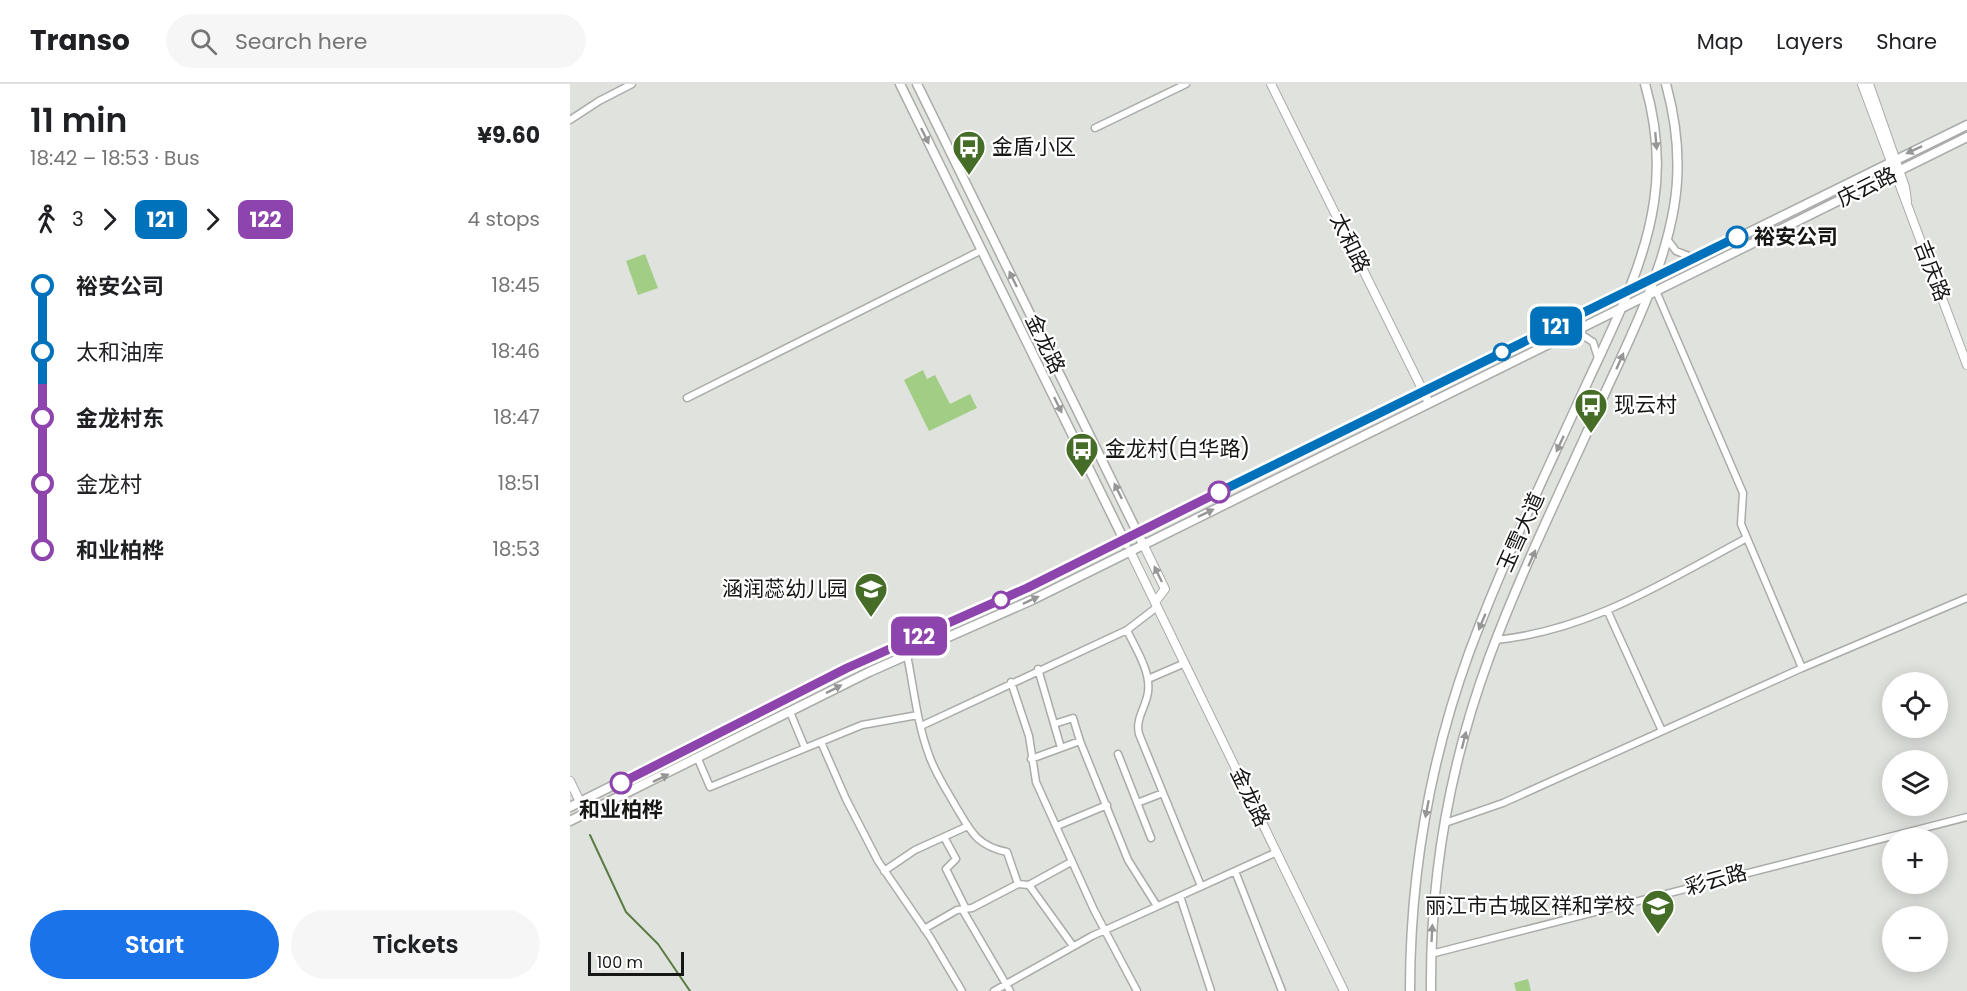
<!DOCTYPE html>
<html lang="en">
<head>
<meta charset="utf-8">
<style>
  :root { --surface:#fff; --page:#f6f6f6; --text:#202124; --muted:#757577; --line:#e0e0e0; --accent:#1a73e8 }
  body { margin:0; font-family:Poppins,"Noto Sans SC",sans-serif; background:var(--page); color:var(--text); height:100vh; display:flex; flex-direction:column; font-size:22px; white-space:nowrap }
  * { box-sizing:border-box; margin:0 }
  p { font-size:20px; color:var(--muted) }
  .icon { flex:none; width:33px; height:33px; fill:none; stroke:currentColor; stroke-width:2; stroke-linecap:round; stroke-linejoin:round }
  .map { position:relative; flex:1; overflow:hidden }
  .panel { display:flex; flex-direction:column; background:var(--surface); width:570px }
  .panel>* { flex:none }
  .badge { padding:0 12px; border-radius:9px; font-size:21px; line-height:39px }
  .controls { position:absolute; left:1312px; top:588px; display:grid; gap:12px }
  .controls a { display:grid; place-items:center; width:66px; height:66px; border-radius:50%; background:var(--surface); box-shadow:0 3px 15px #0003; font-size:30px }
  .scale { position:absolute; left:18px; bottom:15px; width:96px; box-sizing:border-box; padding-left:6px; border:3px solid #161615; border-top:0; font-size:16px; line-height:21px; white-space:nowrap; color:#161615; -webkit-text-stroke:4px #fff; paint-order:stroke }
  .map>.badge { position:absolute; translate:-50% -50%; box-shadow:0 0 0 3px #fff }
  .legs { display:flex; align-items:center; gap:9px; height:66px; padding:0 30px; font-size:20px }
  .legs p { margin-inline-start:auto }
  .overview { display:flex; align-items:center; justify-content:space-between; height:102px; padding:0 30px }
  h1 { font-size:33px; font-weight:600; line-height:45px }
  .button { display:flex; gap:12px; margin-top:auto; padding:12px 30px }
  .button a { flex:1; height:69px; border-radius:36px; background:var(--accent); color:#fff; font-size:24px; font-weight:600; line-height:69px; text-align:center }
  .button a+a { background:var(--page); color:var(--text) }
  ul { padding:0 30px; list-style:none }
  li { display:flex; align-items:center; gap:21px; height:66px; font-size:22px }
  li i { display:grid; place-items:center; width:9px; height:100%; margin:0 8px; background:currentColor }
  li i::after { content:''; width:15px; height:15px; margin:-8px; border:4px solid; border-radius:50%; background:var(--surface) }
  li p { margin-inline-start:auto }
  li:first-child i { background:linear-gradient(#0000 50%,currentColor 0) }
  li:last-child i { background:linear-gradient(currentColor 50%,#0000 0) }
  header { display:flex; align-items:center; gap:36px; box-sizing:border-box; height:84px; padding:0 30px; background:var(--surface); border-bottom:2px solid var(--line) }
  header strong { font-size:28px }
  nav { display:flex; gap:33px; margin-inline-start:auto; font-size:21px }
  .search { width:420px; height:54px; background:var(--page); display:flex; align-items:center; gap:15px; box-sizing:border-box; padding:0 21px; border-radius:33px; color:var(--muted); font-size:22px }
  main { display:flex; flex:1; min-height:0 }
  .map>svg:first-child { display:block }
  .green { fill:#a1ce84 }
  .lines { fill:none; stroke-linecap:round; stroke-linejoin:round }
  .stream { stroke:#5a7c43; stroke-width:2 }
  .minor-casing { stroke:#aaaca9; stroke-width:9 }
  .tertiary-casing { stroke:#aaaca9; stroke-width:10 }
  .secondary-casing { stroke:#aaaca9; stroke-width:11 }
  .minor { stroke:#fff; stroke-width:6 }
  .tertiary { stroke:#fff; stroke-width:8 }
  .secondary { stroke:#fff; stroke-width:8 }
  .oneway { fill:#969696 }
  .line-1-casing { stroke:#fff; stroke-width:14 }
  .line-2-casing { stroke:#fff; stroke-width:14 }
  .line-1 { stroke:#0072bc; stroke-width:9 }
  .line-2 { stroke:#8e44ad; stroke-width:9 }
  .stop-1-dot { fill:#fff; stroke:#0072bc; stroke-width:3 }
  .stop-2-dot { fill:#fff; stroke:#8e44ad; stroke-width:3 }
  .labels { text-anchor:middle; stroke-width:4.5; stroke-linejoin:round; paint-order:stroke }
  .poi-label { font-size:21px; fill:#161615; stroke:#fff; text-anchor:start }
  .street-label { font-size:21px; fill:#161615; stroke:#fff }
  .stop-label { font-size:21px; font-weight:bold; fill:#161615; stroke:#fff; text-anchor:start }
</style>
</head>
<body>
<header>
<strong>Transo</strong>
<div class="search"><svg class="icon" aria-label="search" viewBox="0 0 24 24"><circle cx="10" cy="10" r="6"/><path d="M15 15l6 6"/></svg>Search here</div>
<nav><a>Map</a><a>Layers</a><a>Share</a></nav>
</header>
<main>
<section class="panel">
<div class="overview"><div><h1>11 min</h1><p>18:42 – 18:53 · Bus</p></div><b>¥9.60</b></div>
<div class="legs"><svg class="icon" aria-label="walk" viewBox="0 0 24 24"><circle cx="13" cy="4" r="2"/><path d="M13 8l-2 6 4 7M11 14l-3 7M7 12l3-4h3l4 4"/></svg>3<svg class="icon" aria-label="forward" viewBox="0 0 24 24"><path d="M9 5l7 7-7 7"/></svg><b class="badge" style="background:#0072bc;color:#fff">121</b><svg class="icon" aria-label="forward" viewBox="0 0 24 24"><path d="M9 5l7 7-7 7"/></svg><b class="badge" style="background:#8e44ad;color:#fff">122</b><p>4 stops</p></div>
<ul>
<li><i style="color:#0072bc"></i><b>裕安公司</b><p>18:45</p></li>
<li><i style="color:#0072bc"></i><span>太和油库</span><p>18:46</p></li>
<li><i style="color:#8e44ad"></i><b>金龙村东</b><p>18:47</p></li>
<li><i style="color:#8e44ad"></i><span>金龙村</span><p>18:51</p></li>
<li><i style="color:#8e44ad"></i><b>和业柏桦</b><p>18:53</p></li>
</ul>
<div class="button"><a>Start</a><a>Tickets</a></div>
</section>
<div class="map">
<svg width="1397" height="907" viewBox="0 0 1397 907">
  <rect width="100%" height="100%" fill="#e0e2de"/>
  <path class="green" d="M 75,170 L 88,204 L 68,211 L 56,177 Z
    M 353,286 L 357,295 L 365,291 L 380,320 L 400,310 L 407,324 L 359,347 L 334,296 Z
    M 958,895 L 961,907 L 946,907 L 944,899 Z"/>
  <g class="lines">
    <path class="stream" d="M 20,751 L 56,828 L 88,860 L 120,907"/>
    <defs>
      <path id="minor" d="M 0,36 L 29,17 L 62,0
        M 525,44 L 616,0
        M 1097,155 L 1106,167 L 1124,174
        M 1086,207 L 1173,409 L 1171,440 L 1232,584
        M 1006,247 L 1023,258 L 1028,274
        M 117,314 L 412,166
        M 1038,528 L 1092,647
        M 557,546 C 565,564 581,587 578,608 C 576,623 565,635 569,650 L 631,802
        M 926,556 C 1021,546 1094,498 1177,454
        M 337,571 C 344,605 347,639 359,671 C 365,689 376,705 385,721 C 400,746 406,762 437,768 L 448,800
        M 468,585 L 491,664
        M 578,595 L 615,579
        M 441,598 L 459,652 L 466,698 L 524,826 L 567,907
        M 220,628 L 235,664
        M 484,640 L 503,634 L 510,657
        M 351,642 L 557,546 L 587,523
        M 251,658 L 276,715 L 308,777 L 360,853 L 392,907
        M 548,670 L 581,754
        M 128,675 L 140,703 L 292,641 L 348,631
        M 461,675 L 510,657 L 558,776 L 587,822
        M 567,719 L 593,709
        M 875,739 L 933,719 L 1232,584 L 1397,514
        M 487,742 L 537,721
        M 374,753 L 386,775 L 376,785 L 396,825
        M 314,787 L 345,766 L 398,742
        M 665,787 L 712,907
        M 459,801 L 503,862
        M 610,812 L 641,907
        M 392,825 L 440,907
        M 354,845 L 387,826 L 402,824 L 448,800 L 459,801 L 501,778
        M 861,870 L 1397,733
        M 424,907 L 522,852 L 707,768"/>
      <path id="tertiary" d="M 701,0 L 859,319
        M 1292,0 L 1397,281
        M 1299,0 L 1335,103 L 1337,117
        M 573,460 L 595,505 L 585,518
        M 560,467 L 774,907
        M 0,697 L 10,718"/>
      <path id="secondary" d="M 330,0 L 556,460
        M 347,0 L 573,460
        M 0,723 L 293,576 L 457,504 L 1397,41
        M 0,737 L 299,588 L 462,516 L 1397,53
        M 840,907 C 840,792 860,677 899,569 C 933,477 977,387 1018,297 C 1044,241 1075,180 1084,118 C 1090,79 1086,38 1075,0
        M 861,907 C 860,794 880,680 919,574 C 952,485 995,398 1034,311 C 1061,252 1093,188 1104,123 C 1111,82 1107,40 1096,0"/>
    </defs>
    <use href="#minor" class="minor-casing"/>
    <use href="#tertiary" class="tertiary-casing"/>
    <use href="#secondary" class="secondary-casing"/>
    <use href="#minor" class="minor"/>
    <use href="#tertiary" class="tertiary"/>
    <use href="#secondary" class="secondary"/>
  </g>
  <defs><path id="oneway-solid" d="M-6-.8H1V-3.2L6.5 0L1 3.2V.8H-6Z" transform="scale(1.5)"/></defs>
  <g class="oneway">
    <use href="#oneway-solid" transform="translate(355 52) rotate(64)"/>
    <use href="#oneway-solid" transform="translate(1086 57) rotate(85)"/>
    <use href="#oneway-solid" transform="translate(1344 66) rotate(155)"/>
    <use href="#oneway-solid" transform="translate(443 195) rotate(-116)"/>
    <use href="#oneway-solid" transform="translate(1050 277) rotate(-66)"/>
    <use href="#oneway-solid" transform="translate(488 321) rotate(64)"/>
    <use href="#oneway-solid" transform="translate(990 360) rotate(115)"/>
    <use href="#oneway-solid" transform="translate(548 407) rotate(-116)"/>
    <use href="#oneway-solid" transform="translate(636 429) rotate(-26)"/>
    <use href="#oneway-solid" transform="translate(962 474) rotate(-66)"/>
    <use href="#oneway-solid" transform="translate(588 490) rotate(-116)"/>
    <use href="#oneway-solid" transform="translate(461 516) rotate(-25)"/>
    <use href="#oneway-solid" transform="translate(912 538) rotate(113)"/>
    <use href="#oneway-solid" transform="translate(264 605) rotate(-27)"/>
    <use href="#oneway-solid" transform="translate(894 656) rotate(-76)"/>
    <use href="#oneway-solid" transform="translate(91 694) rotate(-26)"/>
    <use href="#oneway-solid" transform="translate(857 725) rotate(101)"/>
    <use href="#oneway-solid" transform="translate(862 849) rotate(-87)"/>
  </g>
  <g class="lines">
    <defs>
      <path id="line-1" d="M 649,408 L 1167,153"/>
      <path id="line-2" d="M 51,699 L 277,584 L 457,504 L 649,408"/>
    </defs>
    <use href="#line-1" class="line-1-casing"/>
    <use href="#line-2" class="line-2-casing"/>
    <use href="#line-1" class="line-1"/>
    <use href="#line-2" class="line-2"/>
  </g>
  <defs>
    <symbol id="bus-pin" viewBox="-11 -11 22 30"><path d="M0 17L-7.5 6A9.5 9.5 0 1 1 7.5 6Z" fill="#466d28" stroke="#fff"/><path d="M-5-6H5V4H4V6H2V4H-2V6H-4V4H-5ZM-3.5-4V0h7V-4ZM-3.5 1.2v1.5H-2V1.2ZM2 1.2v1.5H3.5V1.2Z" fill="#fff"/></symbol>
    <symbol id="school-pin" viewBox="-11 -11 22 30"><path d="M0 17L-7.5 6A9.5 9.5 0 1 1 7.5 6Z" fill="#466d28" stroke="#fff"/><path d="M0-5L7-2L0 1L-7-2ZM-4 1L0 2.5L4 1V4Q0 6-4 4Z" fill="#fff"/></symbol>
  </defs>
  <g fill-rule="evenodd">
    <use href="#bus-pin" x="380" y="44" width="38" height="52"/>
    <use href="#bus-pin" x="1002" y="302" width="38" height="52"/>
    <use href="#bus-pin" x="493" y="346" width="38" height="52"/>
    <use href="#school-pin" x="282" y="486" width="38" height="52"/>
    <use href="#school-pin" x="1069" y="803" width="38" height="52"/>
  </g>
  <g class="stop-1-dot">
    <circle cx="1167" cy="153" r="10"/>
    <circle cx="932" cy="268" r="8"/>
  </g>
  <g class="stop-2-dot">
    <circle cx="649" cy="408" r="10"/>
    <circle cx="431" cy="516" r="8"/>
    <circle cx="51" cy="699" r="10"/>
  </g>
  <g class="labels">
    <g class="poi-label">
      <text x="422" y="70">金盾小区</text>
      <text x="1044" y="328">现云村</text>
      <text x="535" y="372">金龙村(白华路)</text>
      <text x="278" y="512" text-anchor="end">涵润蕊幼儿园</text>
      <text x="1065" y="829" text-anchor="end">丽江市古城区祥和学校</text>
    </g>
    <g class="street-label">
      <text transform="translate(1297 103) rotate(-26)" y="7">庆云路</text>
      <text transform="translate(780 159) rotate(64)" y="7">太和路</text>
      <text transform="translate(1362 187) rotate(69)" y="7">吉庆路</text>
      <text transform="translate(475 260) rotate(64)" y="7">金龙路</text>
      <text transform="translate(951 448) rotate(-66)" y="7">玉雪大道</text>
      <text transform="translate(680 713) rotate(64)" y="7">金龙路</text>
      <text transform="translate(1146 796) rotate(-15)" y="7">彩云路</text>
    </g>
    <g class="stop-label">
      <text x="1184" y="160">裕安公司</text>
      <text x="51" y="733" text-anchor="middle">和业柏桦</text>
    </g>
  </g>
</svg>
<div class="controls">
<a><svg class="icon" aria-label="locate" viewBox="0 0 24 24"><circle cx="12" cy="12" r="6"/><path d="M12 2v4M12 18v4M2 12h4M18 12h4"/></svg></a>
<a><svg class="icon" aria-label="layers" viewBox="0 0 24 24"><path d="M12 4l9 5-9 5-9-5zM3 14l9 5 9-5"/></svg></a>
<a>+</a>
<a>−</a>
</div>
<div class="scale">100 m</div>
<b class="badge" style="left:986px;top:242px;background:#0072bc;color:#fff">121</b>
<b class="badge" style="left:349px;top:552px;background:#8e44ad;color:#fff">122</b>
</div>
</main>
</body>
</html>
